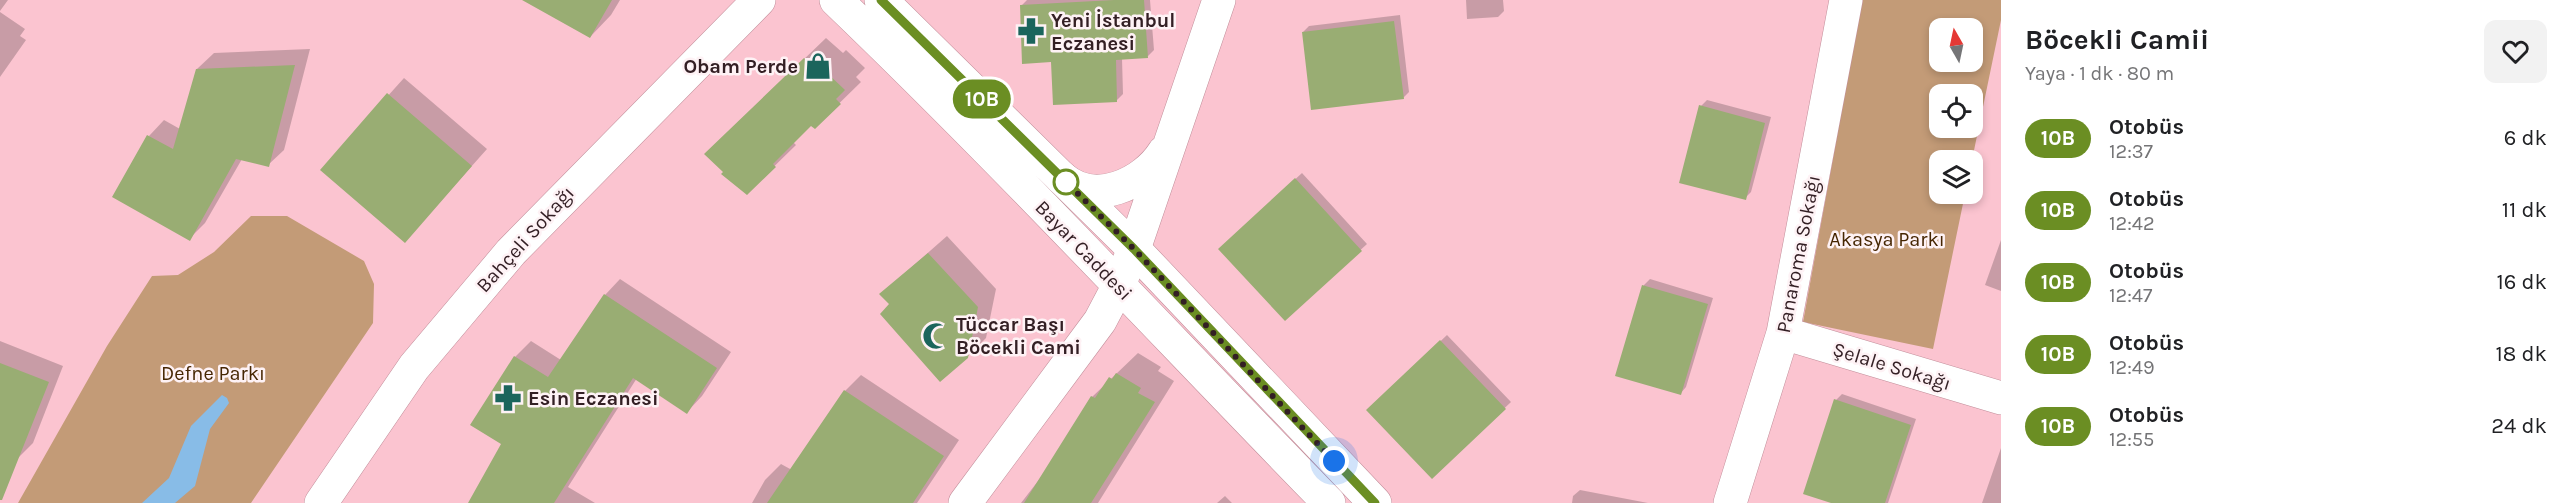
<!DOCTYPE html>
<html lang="tr">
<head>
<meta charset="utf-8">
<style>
  :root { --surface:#fff; --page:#f2f2f2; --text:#202124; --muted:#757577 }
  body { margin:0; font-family:Karla,sans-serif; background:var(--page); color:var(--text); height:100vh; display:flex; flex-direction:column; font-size:22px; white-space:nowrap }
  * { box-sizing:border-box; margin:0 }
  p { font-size:20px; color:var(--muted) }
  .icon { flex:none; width:33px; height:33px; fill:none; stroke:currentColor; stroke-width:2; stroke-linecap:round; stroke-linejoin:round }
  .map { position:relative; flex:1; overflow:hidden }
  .side { display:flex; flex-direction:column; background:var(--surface); width:570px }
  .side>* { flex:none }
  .badge { padding:0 12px; border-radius:20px; font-size:21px; line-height:39px }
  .needle { width:39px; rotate:351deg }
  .tools { position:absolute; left:1929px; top:18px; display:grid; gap:12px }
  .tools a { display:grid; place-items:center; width:54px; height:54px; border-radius:12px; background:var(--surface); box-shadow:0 3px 9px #0003; font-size:30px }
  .you { position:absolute; width:30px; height:30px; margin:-15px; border:4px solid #fff; border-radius:50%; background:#1a73e8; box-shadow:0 0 0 9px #1a73e833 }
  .map>.badge { position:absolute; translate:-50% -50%; box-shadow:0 0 0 3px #fff }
  .round { display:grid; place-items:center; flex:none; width:63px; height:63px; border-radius:12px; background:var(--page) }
  .summary { display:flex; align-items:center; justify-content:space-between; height:102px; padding:0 24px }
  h1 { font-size:28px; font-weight:700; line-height:45px }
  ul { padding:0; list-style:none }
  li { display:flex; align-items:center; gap:18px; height:72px; padding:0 24px }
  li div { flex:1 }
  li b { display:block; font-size:22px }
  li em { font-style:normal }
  li .badge { min-width:66px; font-weight:700; text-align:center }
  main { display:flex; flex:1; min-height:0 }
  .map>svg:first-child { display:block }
  .green { fill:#c39b77; fill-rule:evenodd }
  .water { fill:#88bce7 }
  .shadow { fill:#0003 }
  .building { fill:#99ad73 }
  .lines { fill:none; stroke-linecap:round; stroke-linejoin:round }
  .street-casing { stroke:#c28e9a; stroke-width:34 }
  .secondary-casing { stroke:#c28e9a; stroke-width:34 }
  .street { stroke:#fff; stroke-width:33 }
  .secondary { stroke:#fff; stroke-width:33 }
  .line-casing { stroke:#fff; stroke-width:14 }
  .line { stroke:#6b8e23; stroke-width:9 }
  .walk { stroke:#331f24; stroke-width:6; stroke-dasharray:0 10.8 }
  .stop-dot { fill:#fff; stroke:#6b8e23; stroke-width:3 }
  .labels { text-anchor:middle; stroke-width:5; stroke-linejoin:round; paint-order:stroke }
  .poi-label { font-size:20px; font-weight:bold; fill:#331f24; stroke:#fef2f5; text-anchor:start }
  .street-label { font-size:20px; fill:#331f24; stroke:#fef2f5 }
  .park-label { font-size:20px; fill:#462602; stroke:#fef2f5 }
</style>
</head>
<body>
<main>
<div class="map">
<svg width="2001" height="503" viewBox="0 0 2001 503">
  <rect width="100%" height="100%" fill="#fbc4d0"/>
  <path class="green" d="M 1862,0 L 2001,0 L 2001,20 L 1972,160 L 1940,160 L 1940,194 L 1965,194 L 1933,349 L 1803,322 ZM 1940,28 L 1972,28 L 1972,62 L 1940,62 ZM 1940,94 L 1972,94 L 1972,128 L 1940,128 Z
    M 251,216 L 287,216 L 364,261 L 374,284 L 373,323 L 251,503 L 18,503 L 107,346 L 152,276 L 178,275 L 214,252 Z"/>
  <path class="water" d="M 222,395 L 227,398 L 229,403 L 210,429 L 195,486 L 175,503 L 142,503 L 169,478 L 191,426 Z"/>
  <path class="shadow" d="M 0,0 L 8,0 L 0,11 Z
    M 526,0 L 620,0 L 611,15 L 590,37 Z
    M 1027,0 L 1150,0 L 1154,50 L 1148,56 L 1122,58 L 1123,94 L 1117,100 L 1053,60 L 1022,5 Z
    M 1466,0 L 1503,0 L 1504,11 L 1498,17 L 1467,19 Z
    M 0,12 L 25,29 L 20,36 L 26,40 L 0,77 Z
    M 1400,15 L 1409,92 L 1403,98 L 1303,32 L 1309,26 Z
    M 826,38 L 843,53 L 846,50 L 865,68 L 856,77 L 861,82 L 815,127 L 811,124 L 793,142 L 796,145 L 747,193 L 727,133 Z
    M 310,49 L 284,150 L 268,165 L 242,159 L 205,223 L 189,239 L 149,136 L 164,120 L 180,129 L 197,69 L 214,53 Z
    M 404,78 L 487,149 L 405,241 L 322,169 Z
    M 1707,100 L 1771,117 L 1751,192 L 1745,198 L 1701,106 Z
    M 1302,173 L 1367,244 L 1285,319 L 1226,243 Z
    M 947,236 L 996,289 L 986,338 L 967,357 L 891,304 L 881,294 Z
    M 2001,240 L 2001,291 L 1985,285 Z
    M 620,279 L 731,352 L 702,396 L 687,412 L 637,378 L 568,487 L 595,503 L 469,503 L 503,444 L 472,424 L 515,357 L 531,341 L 561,360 L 605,295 Z
    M 1650,279 L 1713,298 L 1686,387 L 1680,394 L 1617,375 L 1644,285 Z
    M 1447,335 L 1511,402 L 1432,477 L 1368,410 Z
    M 0,341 L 63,366 L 33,443 L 17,459 L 0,452 Z
    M 1138,353 L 1161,367 L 1158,371 L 1174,381 L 1098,503 L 1021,503 L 1045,472 L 1092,397 Z
    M 861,375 L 959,440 L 917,503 L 752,503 L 765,480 L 781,464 L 792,470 L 845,391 Z
    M 1842,394 L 1916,419 L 1888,503 L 1835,503 L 1836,400 Z
    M 2001,448 L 2001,503 L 1982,503 Z
    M 1580,490 L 1648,503 L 1572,503 L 1573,496 Z
    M 1225,496 L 1232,503 L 1217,503 Z"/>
  <path class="building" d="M 522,0 L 612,0 L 590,38 Z
    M 1114,0 L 1144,0 L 1148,58 L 1116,60 L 1117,102 L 1053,105 L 1051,62 L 1022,64 L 1020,5 Z
    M 1394,21 L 1404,99 L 1311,110 L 1302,32 Z
    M 804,58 L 820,73 L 824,70 L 845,90 L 836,99 L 841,104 L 815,129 L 811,126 L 773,164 L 776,167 L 747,195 L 721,174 L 723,172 L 704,154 Z
    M 295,65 L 269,167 L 236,159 L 190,241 L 112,197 L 147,135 L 173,149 L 196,69 Z
    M 387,93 L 472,166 L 405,243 L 320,170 Z
    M 1699,105 L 1765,123 L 1746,200 L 1679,183 Z
    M 1295,178 L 1362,251 L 1285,321 L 1218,249 Z
    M 928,253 L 978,307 L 968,358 L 940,382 L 880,314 L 889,304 L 879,294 Z
    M 1642,285 L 1708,304 L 1681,395 L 1615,376 Z
    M 604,294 L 717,368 L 687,414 L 633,378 L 554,503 L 468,503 L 501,444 L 470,425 L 514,356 L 548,377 Z
    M 1440,340 L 1506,409 L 1432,479 L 1366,410 Z
    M 0,363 L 49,382 L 2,500 L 0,500 Z
    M 1116,373 L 1141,388 L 1138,393 L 1155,402 L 1091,503 L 1024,503 L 1091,396 L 1095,398 L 1109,377 L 1112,379 Z
    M 844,390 L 944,456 L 913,503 L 767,503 Z
    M 1834,399 L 1911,425 L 1885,503 L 1831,503 L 1803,494 Z"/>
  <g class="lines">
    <defs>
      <path id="street" d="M 1062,178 C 1094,206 1143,185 1164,152
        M 1119,285 L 1134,249 L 1219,0
        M 1783,333 L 2001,398
        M 321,503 L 414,367 L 511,252 L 759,0
        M 1730,503 L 1783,333 L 1846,0"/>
      <path id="secondary" d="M 836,0 C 1005,162 1165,335 1329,503
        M 881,0 L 1134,249 L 1375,503
        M 965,503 L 1100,321 L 1119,285"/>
    </defs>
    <use href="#street" class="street-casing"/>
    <use href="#secondary" class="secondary-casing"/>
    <use href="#street" class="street"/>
    <use href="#secondary" class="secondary"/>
  </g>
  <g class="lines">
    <defs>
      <path id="line" d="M 881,0 L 1134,249 L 1375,503"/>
    </defs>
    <use href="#line" class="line-casing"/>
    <use href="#line" class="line"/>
    <path class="walk" d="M 1066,182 L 1068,183 L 1062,178 L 1134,249 L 1334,461"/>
  </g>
  <defs>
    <symbol id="pharmacy-bare" viewBox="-9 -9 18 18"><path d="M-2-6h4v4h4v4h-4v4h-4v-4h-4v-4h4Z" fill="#1b655c" stroke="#fef2f5" stroke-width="2.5" paint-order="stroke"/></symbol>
    <symbol id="shop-bare" viewBox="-9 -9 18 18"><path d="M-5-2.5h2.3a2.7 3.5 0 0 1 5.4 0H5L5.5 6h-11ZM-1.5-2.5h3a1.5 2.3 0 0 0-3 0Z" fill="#1b655c" stroke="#fef2f5" stroke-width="2.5" paint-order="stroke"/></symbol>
    <symbol id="mosque-bare" viewBox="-9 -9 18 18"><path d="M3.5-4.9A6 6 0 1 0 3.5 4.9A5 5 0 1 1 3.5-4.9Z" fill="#1b655c" stroke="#fef2f5" stroke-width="2.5" paint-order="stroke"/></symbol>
  </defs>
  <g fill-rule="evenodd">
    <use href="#pharmacy-bare" x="1012" y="12" width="38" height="38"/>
    <use href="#shop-bare" x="799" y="47" width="38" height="38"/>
    <use href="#mosque-bare" x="917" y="317" width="38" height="38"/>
    <use href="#pharmacy-bare" x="489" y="379" width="38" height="38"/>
  </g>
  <circle class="stop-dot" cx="1066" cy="182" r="12"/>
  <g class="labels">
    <g class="poi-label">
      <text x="1051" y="27">Yeni İstanbul<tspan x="1051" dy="23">Eczanesi</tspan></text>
      <text x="798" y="73" text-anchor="end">Obam Perde</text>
      <text x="956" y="331">Tüccar Başı<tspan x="956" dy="23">Böcekli Cami</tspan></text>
      <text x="528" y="405">Esin Eczanesi</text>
    </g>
    <g class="street-label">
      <text transform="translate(525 239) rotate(-48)" y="7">Bahçeli Sokağı</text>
      <text transform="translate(1084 250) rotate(46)" y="7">Bayar Caddesi</text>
      <text transform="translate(1798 254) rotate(-79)" y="7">Panaroma Sokağı</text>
      <text transform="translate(1892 366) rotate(17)" y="7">Şelale Sokağı</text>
    </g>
    <g class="park-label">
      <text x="1887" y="246">Akasya Parkı</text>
      <text x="213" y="380">Defne Parkı</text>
    </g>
  </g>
</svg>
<div class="tools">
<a><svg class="needle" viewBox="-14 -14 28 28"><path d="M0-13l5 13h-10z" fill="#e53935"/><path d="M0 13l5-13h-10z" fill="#757577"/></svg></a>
<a><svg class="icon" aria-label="locate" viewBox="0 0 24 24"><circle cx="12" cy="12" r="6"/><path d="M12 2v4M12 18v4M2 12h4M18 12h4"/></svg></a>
<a><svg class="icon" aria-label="layers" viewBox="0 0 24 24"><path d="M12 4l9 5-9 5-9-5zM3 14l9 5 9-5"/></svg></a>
</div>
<div class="you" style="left:1334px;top:461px"></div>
<b class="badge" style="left:982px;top:99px;background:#6b8e23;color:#fff">10B</b>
</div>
<section class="side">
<div class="summary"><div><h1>Böcekli Camii</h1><p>Yaya · 1 dk · 80 m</p></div><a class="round"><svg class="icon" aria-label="heart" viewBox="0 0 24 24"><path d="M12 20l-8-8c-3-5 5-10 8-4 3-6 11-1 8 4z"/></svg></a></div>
<ul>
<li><span class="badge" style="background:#6b8e23;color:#fff">10B</span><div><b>Otobüs</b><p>12:37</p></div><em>6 dk</em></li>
<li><span class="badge" style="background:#6b8e23;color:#fff">10B</span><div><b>Otobüs</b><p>12:42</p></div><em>11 dk</em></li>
<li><span class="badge" style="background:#6b8e23;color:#fff">10B</span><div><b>Otobüs</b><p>12:47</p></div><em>16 dk</em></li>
<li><span class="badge" style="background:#6b8e23;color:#fff">10B</span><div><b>Otobüs</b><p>12:49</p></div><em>18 dk</em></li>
<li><span class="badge" style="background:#6b8e23;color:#fff">10B</span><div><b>Otobüs</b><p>12:55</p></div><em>24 dk</em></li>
</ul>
</section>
</main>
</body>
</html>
